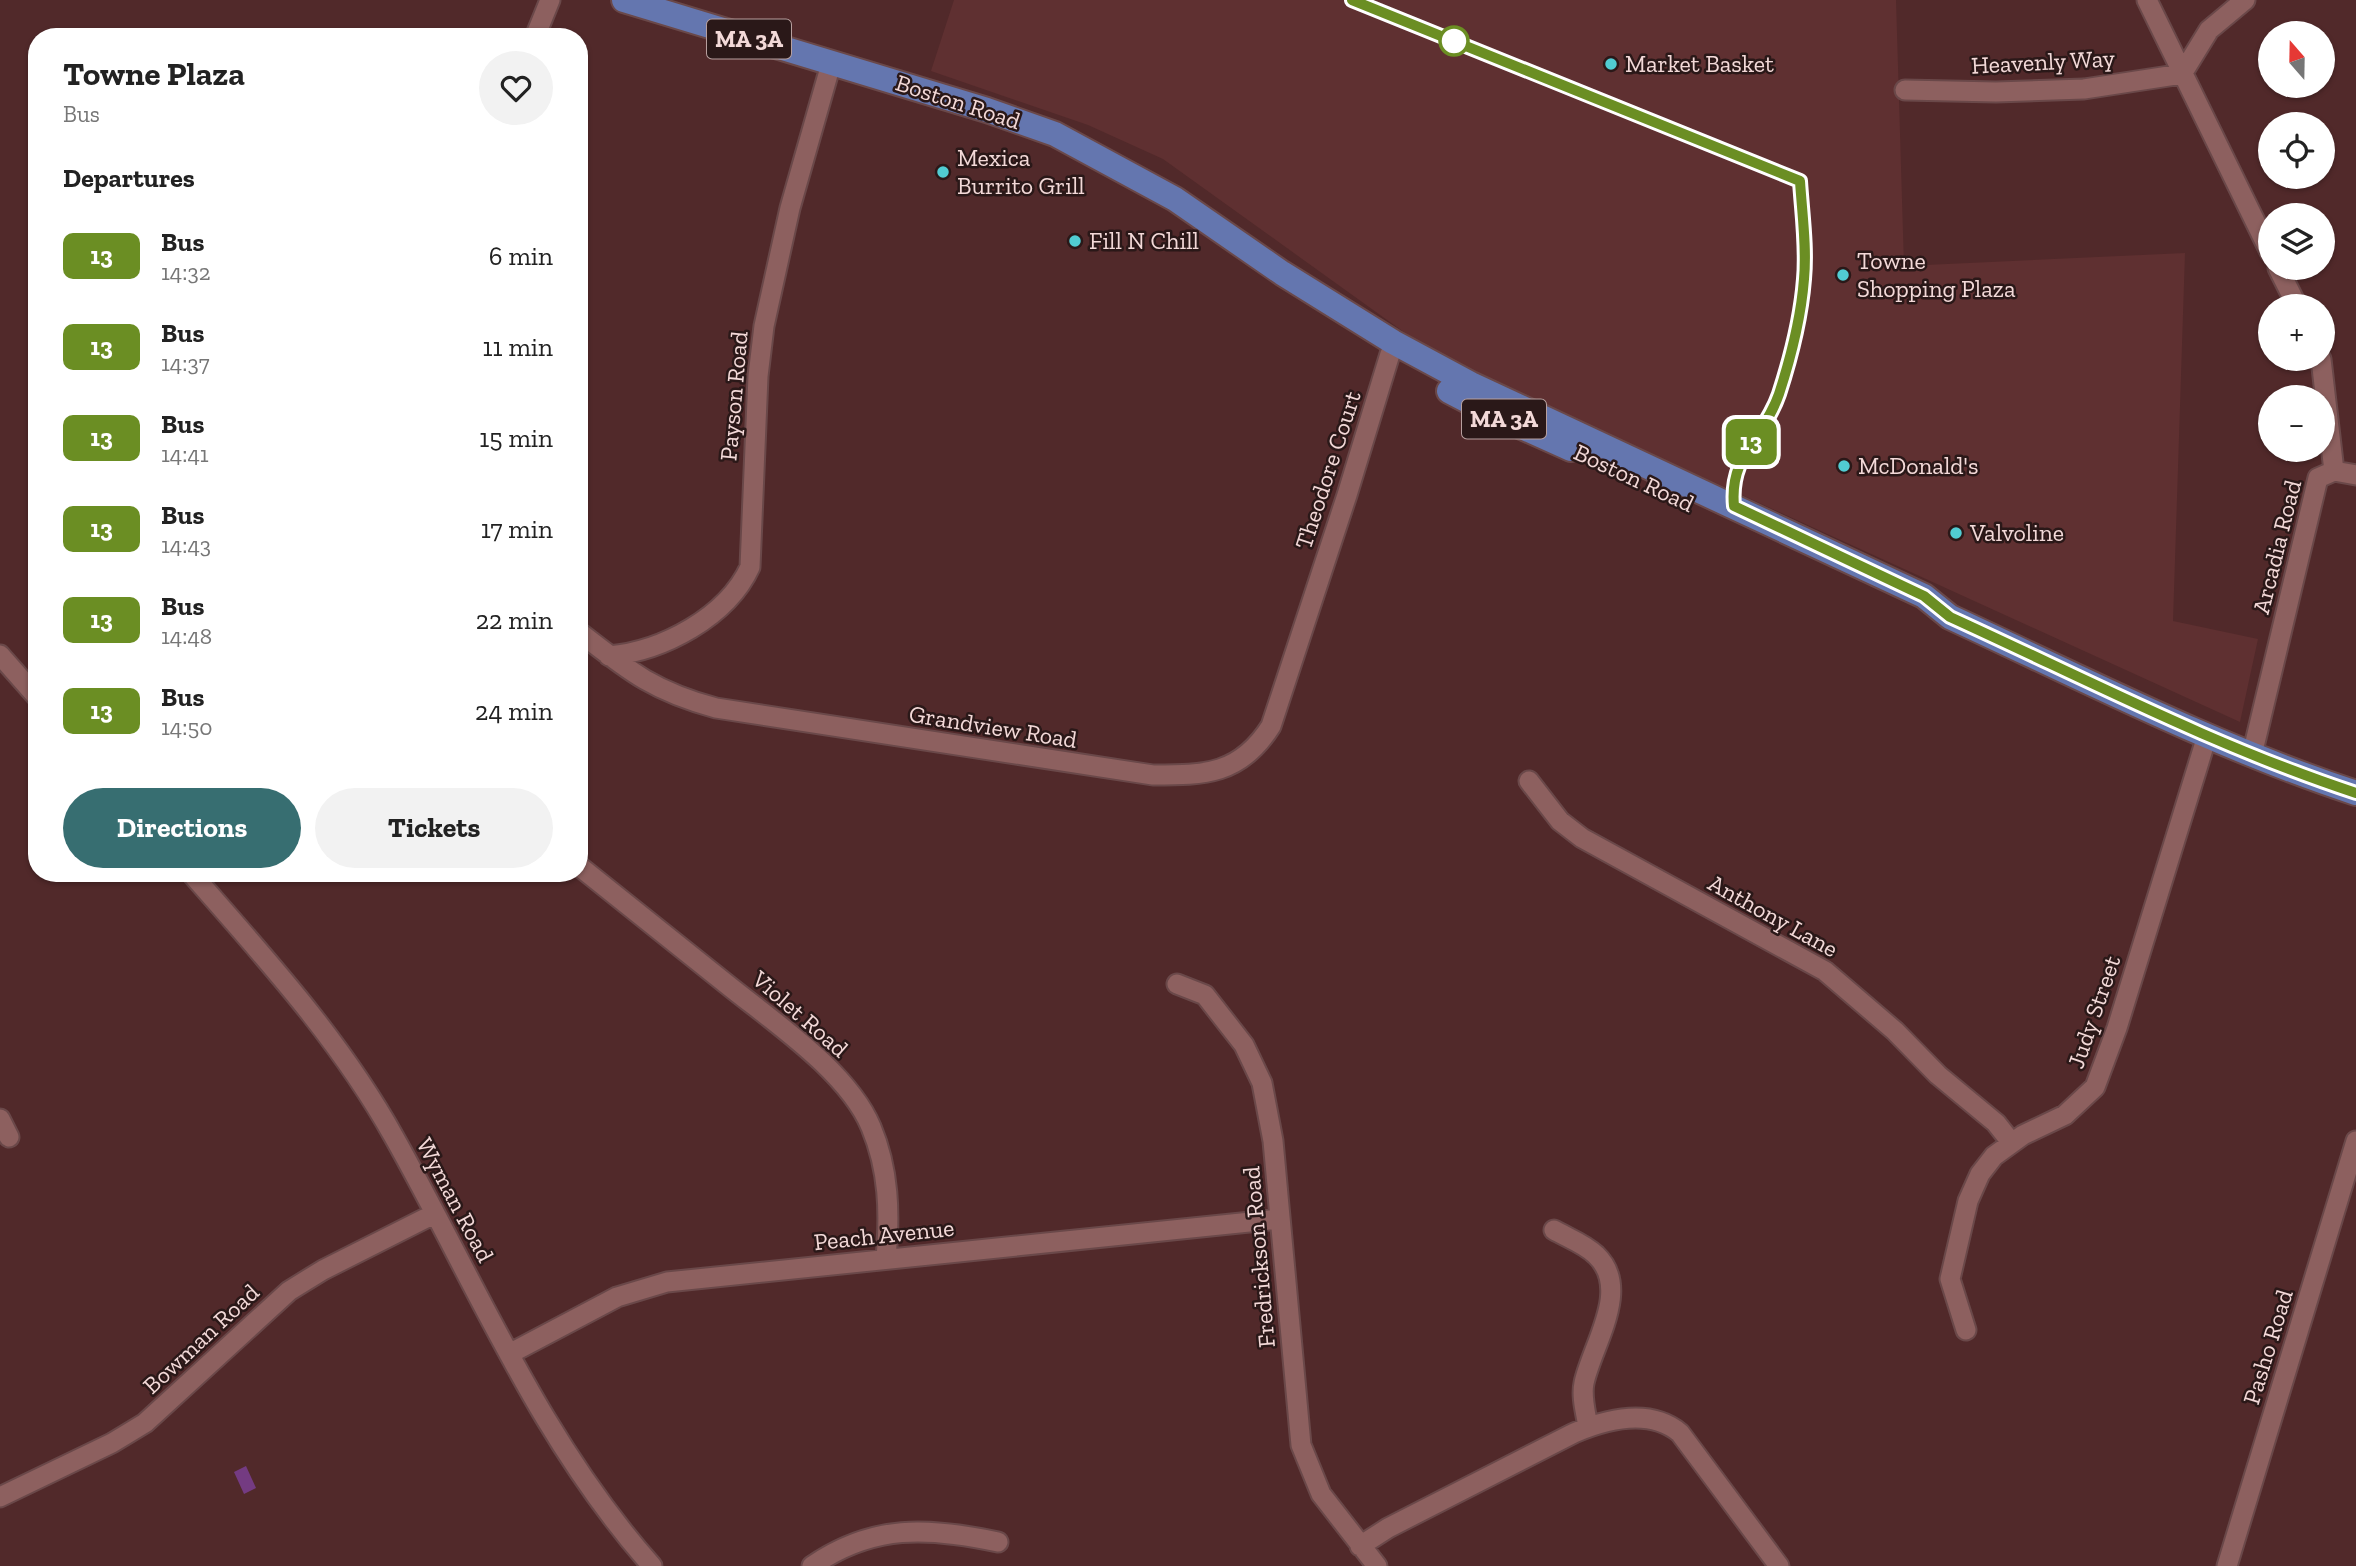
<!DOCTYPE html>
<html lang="en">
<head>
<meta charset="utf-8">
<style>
  :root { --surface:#fff; --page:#f2f2f2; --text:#222; --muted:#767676; --accent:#376e71 }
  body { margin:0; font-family:"Zilla Slab",serif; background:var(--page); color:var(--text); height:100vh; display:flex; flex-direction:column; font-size:26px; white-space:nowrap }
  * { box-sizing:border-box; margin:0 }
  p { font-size:23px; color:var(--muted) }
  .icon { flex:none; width:38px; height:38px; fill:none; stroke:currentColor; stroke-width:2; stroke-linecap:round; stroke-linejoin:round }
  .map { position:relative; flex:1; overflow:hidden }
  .side { position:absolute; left:28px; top:28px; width:560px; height:854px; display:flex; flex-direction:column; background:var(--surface); border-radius:28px; box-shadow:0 2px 5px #0004 }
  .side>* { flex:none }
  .badge { padding:0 14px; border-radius:10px; font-size:24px; line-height:46px }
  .needle { width:46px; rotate:340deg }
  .tools { position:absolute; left:2258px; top:21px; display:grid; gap:14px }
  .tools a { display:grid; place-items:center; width:77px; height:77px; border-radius:50%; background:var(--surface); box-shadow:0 2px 5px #0004; font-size:35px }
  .map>.badge { position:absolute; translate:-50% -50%; box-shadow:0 0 0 4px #fff }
  h2 { padding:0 35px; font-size:26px; line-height:63px }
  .round { display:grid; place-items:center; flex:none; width:74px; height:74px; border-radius:37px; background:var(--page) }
  .headline { display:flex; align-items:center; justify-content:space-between; height:119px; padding:0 35px }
  h1 { font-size:33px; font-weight:700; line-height:52px }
  .action { display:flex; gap:14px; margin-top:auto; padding:14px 35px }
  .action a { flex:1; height:80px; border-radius:42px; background:var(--accent); color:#fff; font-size:28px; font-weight:700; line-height:80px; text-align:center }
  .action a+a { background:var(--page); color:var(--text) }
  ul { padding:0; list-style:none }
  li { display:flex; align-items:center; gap:21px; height:91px; padding:0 35px }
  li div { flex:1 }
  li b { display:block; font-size:26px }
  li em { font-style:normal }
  li .badge { min-width:77px; font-weight:700; text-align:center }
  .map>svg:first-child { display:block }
  .built { fill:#5f3031 }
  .water { fill:#743b82 }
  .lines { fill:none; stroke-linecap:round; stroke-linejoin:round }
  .minor-casing { stroke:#6a4849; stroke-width:23 }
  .major-casing { stroke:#6a4849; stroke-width:28 }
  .minor { stroke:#8d605f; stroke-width:19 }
  .major { stroke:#6476af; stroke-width:24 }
  .line-casing { stroke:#fff; stroke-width:16 }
  .line { stroke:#6b8e23; stroke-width:10 }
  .stop-dot { fill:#fff; stroke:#6b8e23; stroke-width:3.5 }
  .poi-dot { fill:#51ccd2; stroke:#2a1818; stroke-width:2.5 }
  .labels { text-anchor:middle; stroke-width:5; stroke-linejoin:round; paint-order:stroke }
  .shield { fill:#2a1818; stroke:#b79f9e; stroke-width:2 }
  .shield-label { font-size:23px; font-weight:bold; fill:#f3d9d8 }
  .street-label { font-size:24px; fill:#f3d9d8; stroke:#2a1818 }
  .poi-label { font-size:24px; fill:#f3d9d8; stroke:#2a1818; text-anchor:start }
</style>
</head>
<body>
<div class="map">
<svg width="2356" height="1566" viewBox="0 0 2356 1566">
  <rect width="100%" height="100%" fill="#51292a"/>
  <path class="built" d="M 954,0 L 1896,0 L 1904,266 L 2185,253 L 2173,621 L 2258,639 L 2240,722 L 1509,389 L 1415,340 L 1163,159 L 1088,125 L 931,71 Z"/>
  <path class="water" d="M 246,1466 L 256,1488 L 244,1494 L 234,1472 Z"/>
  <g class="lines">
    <defs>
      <path id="minor" d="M 2147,0 L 2270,252
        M 535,37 L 550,0
        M 1905,90 L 1996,92 L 2084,89 L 2182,74 L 2209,30 L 2245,0
        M 2278,268 L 2297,306
        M 2334,471 L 2356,475
        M 579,632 C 629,671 653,691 716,708 L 1153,775 C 1205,775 1240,775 1271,726 L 1347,495 L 1390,354
        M 0,655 L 37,697
        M 609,656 C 663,651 727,617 750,567 L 758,376 L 764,326 L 790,208 L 831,64
        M 2252,755 L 2318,478 L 2334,471 L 2321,359
        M 1529,781 L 1560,821 L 1582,838 L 1825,971 L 1895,1031 L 1938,1075 L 1996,1123 L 2011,1142
        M 579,866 C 629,906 679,946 729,986 C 775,1023 848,1072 871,1127 C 889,1170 890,1213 886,1258
        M 191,873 C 264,957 339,1038 394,1137 C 476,1283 539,1439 652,1566
        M 1177,984 L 1205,995 L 1244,1045 L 1262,1083 L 1273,1141 L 1301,1445 L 1321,1494 L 1377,1566
        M 0,1119 L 9,1137
        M 1554,1230 C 1568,1238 1585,1244 1596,1255 C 1632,1289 1592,1345 1584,1383 C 1581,1397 1586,1413 1588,1427
        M 1966,1330 L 1950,1279 L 1968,1201 L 1980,1174 L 1994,1156 L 2023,1135 L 2065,1115 L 2095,1087 L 2117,1028 L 2207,736
        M 509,1354 L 617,1297 L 667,1282 L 1279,1219
        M 0,1497 L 112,1443 L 145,1423 L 289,1291 L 323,1270 L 434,1214
        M 1360,1546 L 1388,1528 L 1574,1433 C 1607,1419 1650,1408 1680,1433 L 1779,1566
        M 812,1566 C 873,1524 928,1527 998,1542
        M 2227,1566 L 2356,1141"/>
      <path id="major" d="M 624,0 L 987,110 L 1055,134 L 1175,199 L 1282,273 L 1393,342 L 1471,384 L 1924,596 L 1950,617 C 2084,679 2216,747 2356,793
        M 1449,391 L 1495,415 L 1571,449"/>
    </defs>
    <use href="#minor" class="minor-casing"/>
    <use href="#major" class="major-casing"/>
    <use href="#minor" class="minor"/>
    <use href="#major" class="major"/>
  </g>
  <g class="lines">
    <defs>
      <path id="line" d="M 1352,0 L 1800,181 C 1802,213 1807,247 1804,279 C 1801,318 1791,357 1779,394 C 1764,438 1729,455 1734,506 L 1924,596 L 1950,617 C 2084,678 2216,747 2356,793"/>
    </defs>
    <use href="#line" class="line-casing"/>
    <use href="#line" class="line"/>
  </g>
  <circle class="stop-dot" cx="1454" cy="41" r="14"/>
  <g class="poi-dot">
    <circle cx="1611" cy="64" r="7"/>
    <circle cx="943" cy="172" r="7"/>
    <circle cx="1075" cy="241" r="7"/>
    <circle cx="1843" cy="275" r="7"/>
    <circle cx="1844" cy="466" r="7"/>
    <circle cx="1956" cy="533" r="7"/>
  </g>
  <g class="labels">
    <g class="shield">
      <rect x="707" y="19.5" width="84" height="39" rx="5"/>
      <rect x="1462" y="399.5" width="84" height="39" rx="5"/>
    </g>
    <g class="shield-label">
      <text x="749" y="47">MA 3A</text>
      <text x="1504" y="427">MA 3A</text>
    </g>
    <g class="street-label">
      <text transform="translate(2043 62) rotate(-3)" y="8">Heavenly Way</text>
      <text transform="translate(958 102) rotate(18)" y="8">Boston Road</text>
      <text transform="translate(734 396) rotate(-85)" y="8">Payson Road</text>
      <text transform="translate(1328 470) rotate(-72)" y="8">Theodore Court</text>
      <text transform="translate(1634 478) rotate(25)" y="8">Boston Road</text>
      <text transform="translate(2277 547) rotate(-76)" y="8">Arcadia Road</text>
      <text transform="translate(993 727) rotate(9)" y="8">Grandview Road</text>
      <text transform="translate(1773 916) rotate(29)" y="8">Anthony Lane</text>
      <text transform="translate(2094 1012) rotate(-71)" y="8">Judy Street</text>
      <text transform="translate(800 1014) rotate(41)" y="8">Violet Road</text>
      <text transform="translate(455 1200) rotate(62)" y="8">Wyman Road</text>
      <text transform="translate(884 1235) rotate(-6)" y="8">Peach Avenue</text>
      <text transform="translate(1259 1257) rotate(-95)" y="8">Fredrickson Road</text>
      <text transform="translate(201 1339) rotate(-43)" y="8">Bowman Road</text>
      <text transform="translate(2268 1347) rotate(-73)" y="8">Pasho Road</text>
    </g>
    <g class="poi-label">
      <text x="1625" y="72">Market Basket</text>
      <text x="957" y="166">Mexica<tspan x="957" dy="28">Burrito Grill</tspan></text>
      <text x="1089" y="249">Fill N Chill</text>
      <text x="1857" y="269">Towne<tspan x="1857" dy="28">Shopping Plaza</tspan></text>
      <text x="1858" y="474">McDonald's</text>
      <text x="1970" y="541">Valvoline</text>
    </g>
  </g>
</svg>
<div class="tools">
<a><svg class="needle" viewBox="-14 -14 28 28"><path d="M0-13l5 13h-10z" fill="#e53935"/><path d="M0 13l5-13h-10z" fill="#767676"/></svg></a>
<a><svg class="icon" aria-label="locate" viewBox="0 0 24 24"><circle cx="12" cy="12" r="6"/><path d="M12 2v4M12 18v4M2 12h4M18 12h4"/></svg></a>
<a><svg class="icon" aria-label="layers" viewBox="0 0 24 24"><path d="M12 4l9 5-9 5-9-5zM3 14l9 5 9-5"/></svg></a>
<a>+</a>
<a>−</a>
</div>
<b class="badge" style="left:1751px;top:442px;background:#6b8e23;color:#fff">13</b>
<section class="side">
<div class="headline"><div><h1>Towne Plaza</h1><p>Bus</p></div><a class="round"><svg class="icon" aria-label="heart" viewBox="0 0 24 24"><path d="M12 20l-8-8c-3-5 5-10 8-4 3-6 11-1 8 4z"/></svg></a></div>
<h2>Departures</h2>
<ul>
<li><span class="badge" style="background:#6b8e23;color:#fff">13</span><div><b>Bus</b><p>14:32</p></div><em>6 min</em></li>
<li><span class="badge" style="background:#6b8e23;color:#fff">13</span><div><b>Bus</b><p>14:37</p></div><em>11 min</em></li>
<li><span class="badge" style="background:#6b8e23;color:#fff">13</span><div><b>Bus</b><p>14:41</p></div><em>15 min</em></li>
<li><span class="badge" style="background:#6b8e23;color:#fff">13</span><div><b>Bus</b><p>14:43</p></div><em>17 min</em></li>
<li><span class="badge" style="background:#6b8e23;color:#fff">13</span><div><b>Bus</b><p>14:48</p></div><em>22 min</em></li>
<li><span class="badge" style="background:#6b8e23;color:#fff">13</span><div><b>Bus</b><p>14:50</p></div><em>24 min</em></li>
</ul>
<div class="action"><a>Directions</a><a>Tickets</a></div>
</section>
</div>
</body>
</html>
